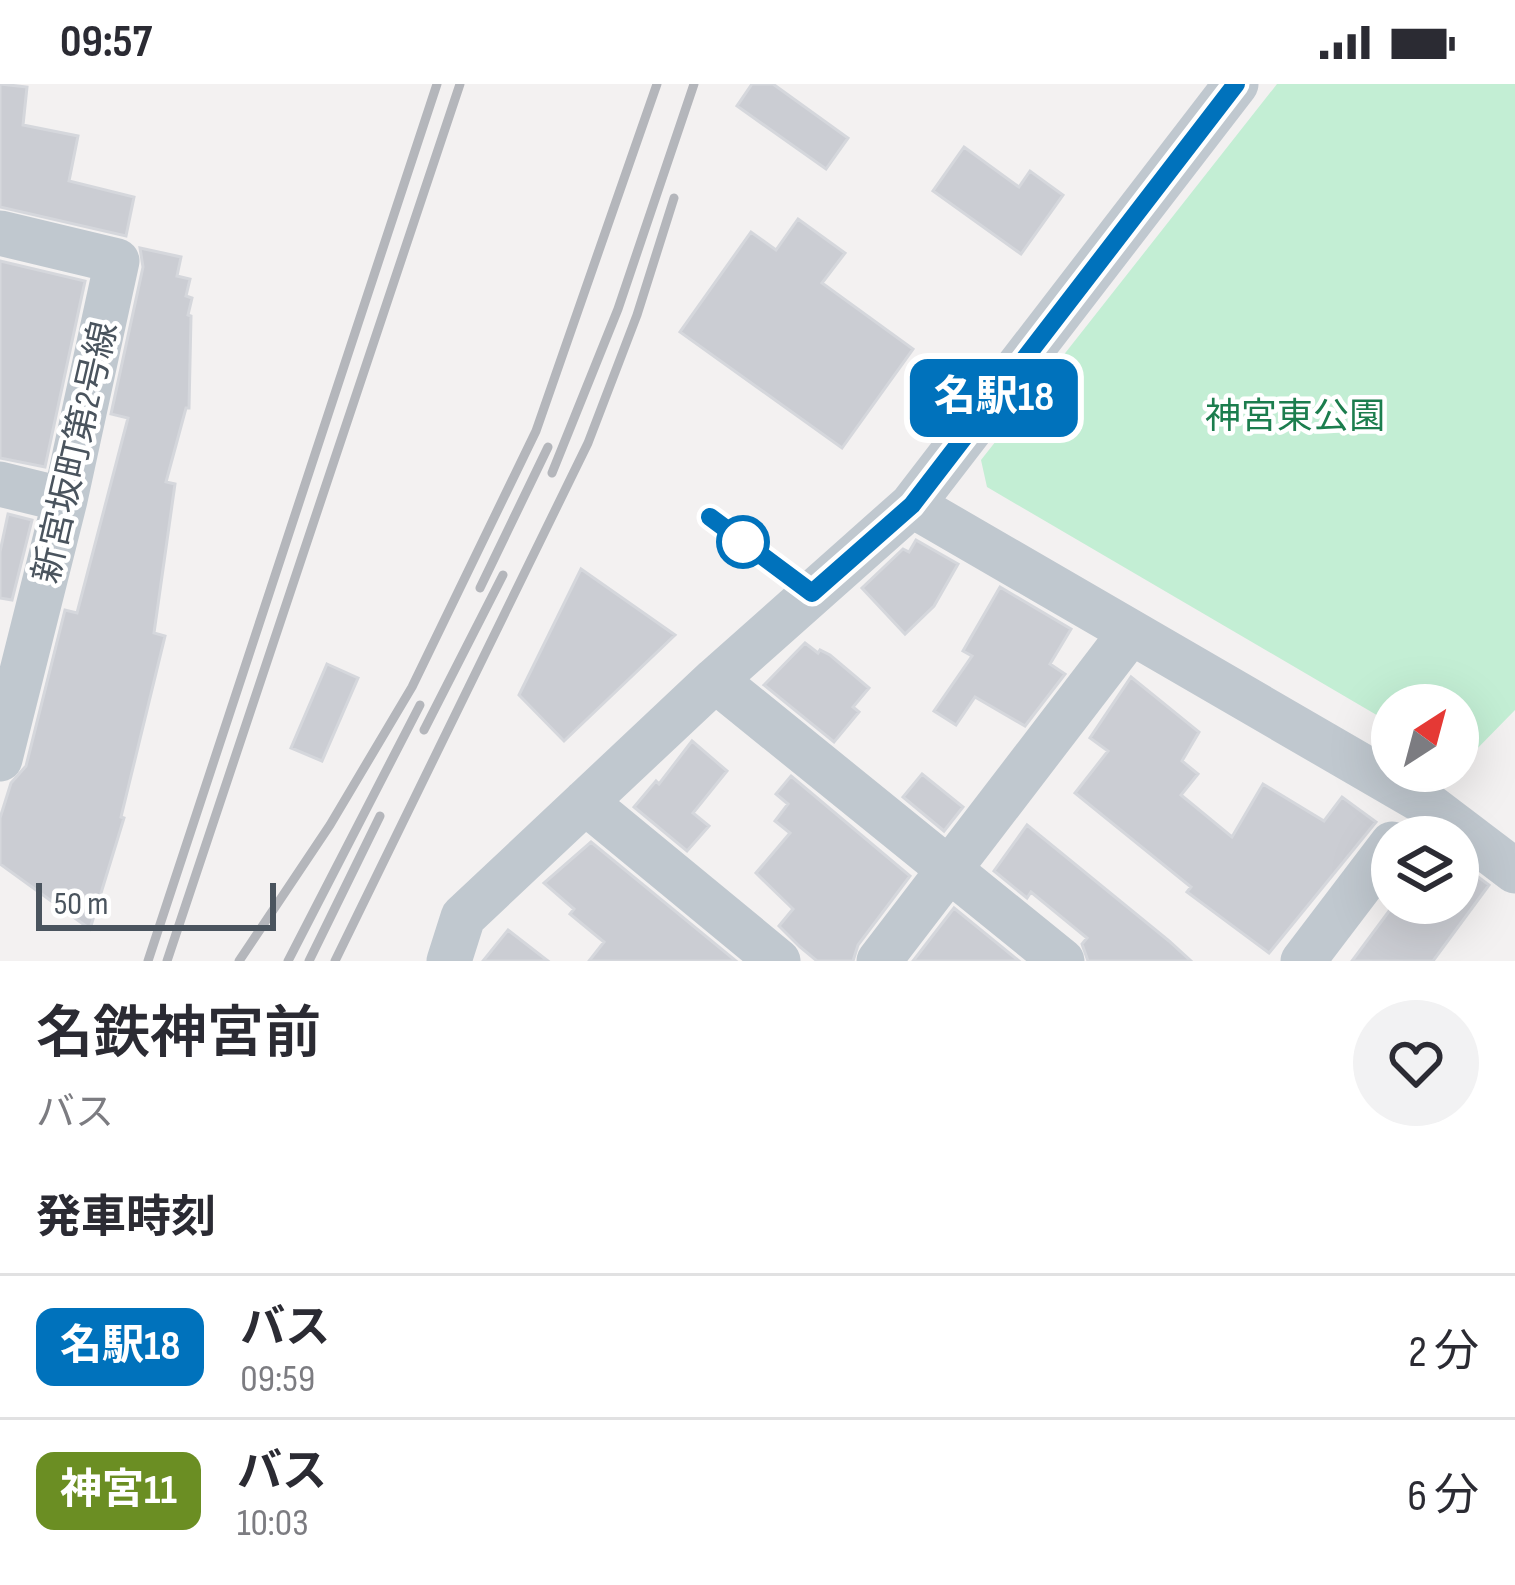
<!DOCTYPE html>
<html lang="ja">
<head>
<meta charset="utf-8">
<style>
  :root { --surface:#fff; --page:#f2f2f3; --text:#2b2b33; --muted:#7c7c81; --line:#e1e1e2 }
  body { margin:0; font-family:"Sofia Sans Condensed","Noto Sans JP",sans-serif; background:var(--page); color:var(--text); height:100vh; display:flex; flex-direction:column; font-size:45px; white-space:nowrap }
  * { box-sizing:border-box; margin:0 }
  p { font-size:39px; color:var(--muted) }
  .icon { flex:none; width:66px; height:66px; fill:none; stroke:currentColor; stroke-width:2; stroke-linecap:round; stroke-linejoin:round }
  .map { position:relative; height:877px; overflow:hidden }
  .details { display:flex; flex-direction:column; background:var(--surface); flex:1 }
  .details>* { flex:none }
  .badge { padding:0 24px; border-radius:18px; font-size:42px; line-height:78px }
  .needle { width:78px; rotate:36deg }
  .fabs { position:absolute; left:1371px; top:600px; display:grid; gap:24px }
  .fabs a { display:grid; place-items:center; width:108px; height:108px; border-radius:50%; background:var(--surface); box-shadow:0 12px 48px #0002; font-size:60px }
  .scale { position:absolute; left:36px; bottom:30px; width:240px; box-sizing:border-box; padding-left:12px; border:6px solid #4a545e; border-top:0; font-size:33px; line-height:42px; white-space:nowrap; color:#4a545e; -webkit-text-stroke:9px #fff; paint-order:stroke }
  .map>.badge { position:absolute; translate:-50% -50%; box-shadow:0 0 0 6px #fff }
  h2 { padding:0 36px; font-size:45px; line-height:108px }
  .round { display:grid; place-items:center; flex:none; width:126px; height:126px; border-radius:63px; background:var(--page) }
  .headline { display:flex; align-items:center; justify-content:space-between; height:204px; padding:0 36px }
  h1 { font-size:57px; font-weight:600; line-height:90px }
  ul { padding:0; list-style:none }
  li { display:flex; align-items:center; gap:36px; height:144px; padding:0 36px; border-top:3px solid var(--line) }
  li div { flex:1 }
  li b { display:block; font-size:45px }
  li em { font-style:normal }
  li .badge { min-width:132px; font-weight:700; text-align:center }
  .status { display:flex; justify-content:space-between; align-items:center; height:84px; padding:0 60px; background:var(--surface); direction:ltr }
  .status svg { height:33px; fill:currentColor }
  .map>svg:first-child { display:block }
  .green { fill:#c3eed4 }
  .building { fill:#cbcdd3; stroke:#d5d7dc; stroke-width:3 }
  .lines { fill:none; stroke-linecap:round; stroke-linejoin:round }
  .minor { stroke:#c0c8cf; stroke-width:45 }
  .rail { stroke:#b4b6bb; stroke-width:9 }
  .line-casing { stroke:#fff; stroke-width:27 }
  .line { stroke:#0072bc; stroke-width:18 }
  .stop-dot { fill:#fff; stroke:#0072bc; stroke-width:6 }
  .labels { text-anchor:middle; stroke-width:9; stroke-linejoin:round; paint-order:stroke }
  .park-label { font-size:36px; fill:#1c7d4e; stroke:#fff }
  .street-label { font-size:36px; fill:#4a545e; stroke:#fff }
</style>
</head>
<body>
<div class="status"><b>09:57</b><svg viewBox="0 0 49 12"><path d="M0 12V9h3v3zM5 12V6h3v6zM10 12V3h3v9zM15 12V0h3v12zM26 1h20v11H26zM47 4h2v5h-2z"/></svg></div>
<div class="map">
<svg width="1515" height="877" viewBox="0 0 1515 877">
  <rect width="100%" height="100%" fill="#f3f1f1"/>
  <path class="green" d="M 1277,0 L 1515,0 L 1515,626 L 1470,672 L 1458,673 L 1458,621 L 1392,621 L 1392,640 L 987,403 L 981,376 Z"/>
  <path class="building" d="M 0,0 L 27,3 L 23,41 L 78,52 L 69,97 L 134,113 L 126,152 L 0,123 Z
    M 752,0 L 773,0 L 848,54 L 826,85 L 737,22 Z
    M 964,63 L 1019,103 L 1030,87 L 1063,111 L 1021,170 L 933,107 Z
    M 798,135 L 845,169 L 822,199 L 913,265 L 842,364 L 680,248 L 751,148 L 776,166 Z
    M 140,164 L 181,173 L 177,192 L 190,195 L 186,212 L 192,214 L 188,231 L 191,232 L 189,324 L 186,324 L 166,398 L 175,400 L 154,549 L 165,552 L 121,733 L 124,734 L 90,845 L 0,780 L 0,734 L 11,699 L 26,682 L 65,526 L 77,529 L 128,334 L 111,330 L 143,183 Z
    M 0,177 L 85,197 L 45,383 L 0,374 Z
    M 8,430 L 32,436 L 12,516 L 0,514 L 0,468 Z
    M 916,456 L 958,480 L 934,522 L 905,550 L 862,504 L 903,465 L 909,468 Z
    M 581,485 L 675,551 L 564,657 L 519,611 Z
    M 1000,503 L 1071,545 L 1050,580 L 1065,590 L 1025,642 L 975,613 L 956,641 L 934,627 L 972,572 L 963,567 Z
    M 805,559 L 818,569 L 820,566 L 830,571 L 869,604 L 853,623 L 859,628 L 834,658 L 764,601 Z
    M 327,580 L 358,594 L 322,677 L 291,664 Z
    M 1131,593 L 1199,648 L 1182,677 L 1198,690 L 1181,711 L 1232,753 L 1263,700 L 1324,737 L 1342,713 L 1376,738 L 1269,869 L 1187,808 L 1191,803 L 1075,709 L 1108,667 L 1090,654 Z
    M 692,657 L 727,687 L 693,729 L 709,742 L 687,767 L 634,723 L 656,697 L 659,700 Z
    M 922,690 L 963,723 L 944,747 L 903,713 Z
    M 791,692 L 910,792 L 858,861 L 853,877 L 817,877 L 800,863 L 779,842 L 793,825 L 756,789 L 790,749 L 775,737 L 788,720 L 776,710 Z
    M 1027,741 L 1169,857 L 1191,877 L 1088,877 L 1082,860 L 1087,854 L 1031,808 L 1027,814 L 994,787 Z
    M 591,758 L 736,877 L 589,877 L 604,858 L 570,830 L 574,825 L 544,799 Z
    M 1458,778 L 1489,801 L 1433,877 L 1352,877 L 1395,819 L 1458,819 Z
    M 954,824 L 1019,877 L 913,877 Z
    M 508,846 L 548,877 L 483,877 Z"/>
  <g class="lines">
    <path class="minor" d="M 0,149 L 117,177 L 65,416 L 0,675
      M 0,400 L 65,416
      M 912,421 L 1424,718 L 1515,787
      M 715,596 L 1062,877
      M 585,718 L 778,877
      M 449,877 L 463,833 L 715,596 L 912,421 L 1236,0
      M 879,877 L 1131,548
      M 1303,877 L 1392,760"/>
    <path class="rail" d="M 552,389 L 618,225 L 694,0
      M 480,504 L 548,363
      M 424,646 L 503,491
      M 148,877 L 437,0
      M 167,877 L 460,0
      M 239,877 L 330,741 L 412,603 L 536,347 L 657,0
      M 288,877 L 420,621
      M 309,877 L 380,732
      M 335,877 L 588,359 L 637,231 L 674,114"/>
  </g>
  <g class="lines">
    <defs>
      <path id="line" d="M 710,433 L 812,509 L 912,421 L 1236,0"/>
    </defs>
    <use href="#line" class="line-casing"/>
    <use href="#line" class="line"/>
  </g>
  <circle class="stop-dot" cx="743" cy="458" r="24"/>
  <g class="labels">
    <g class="park-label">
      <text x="1295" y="344">神宮東公園</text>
    </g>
    <g class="street-label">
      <text transform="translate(74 368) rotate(-77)" y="13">新宮坂町第2号線</text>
    </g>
  </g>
</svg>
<div class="fabs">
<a><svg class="needle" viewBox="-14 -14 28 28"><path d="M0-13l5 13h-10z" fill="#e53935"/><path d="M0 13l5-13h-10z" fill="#7c7c81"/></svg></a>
<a><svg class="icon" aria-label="layers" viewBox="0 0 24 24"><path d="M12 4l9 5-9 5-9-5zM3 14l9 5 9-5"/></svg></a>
</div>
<div class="scale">50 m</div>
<b class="badge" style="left:994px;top:314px;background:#0072bc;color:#fff">名駅18</b>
</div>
<section class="details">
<div class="headline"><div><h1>名鉄神宮前</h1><p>バス</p></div><a class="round"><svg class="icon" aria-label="heart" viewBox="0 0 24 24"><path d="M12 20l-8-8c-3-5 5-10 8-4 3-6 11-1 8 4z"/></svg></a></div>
<h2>発車時刻</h2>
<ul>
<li><span class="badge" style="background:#0072bc;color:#fff">名駅18</span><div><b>バス</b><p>09:59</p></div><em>2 分</em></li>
<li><span class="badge" style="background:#6b8e23;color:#fff">神宮11</span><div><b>バス</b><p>10:03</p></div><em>6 分</em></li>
</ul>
</section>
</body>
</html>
